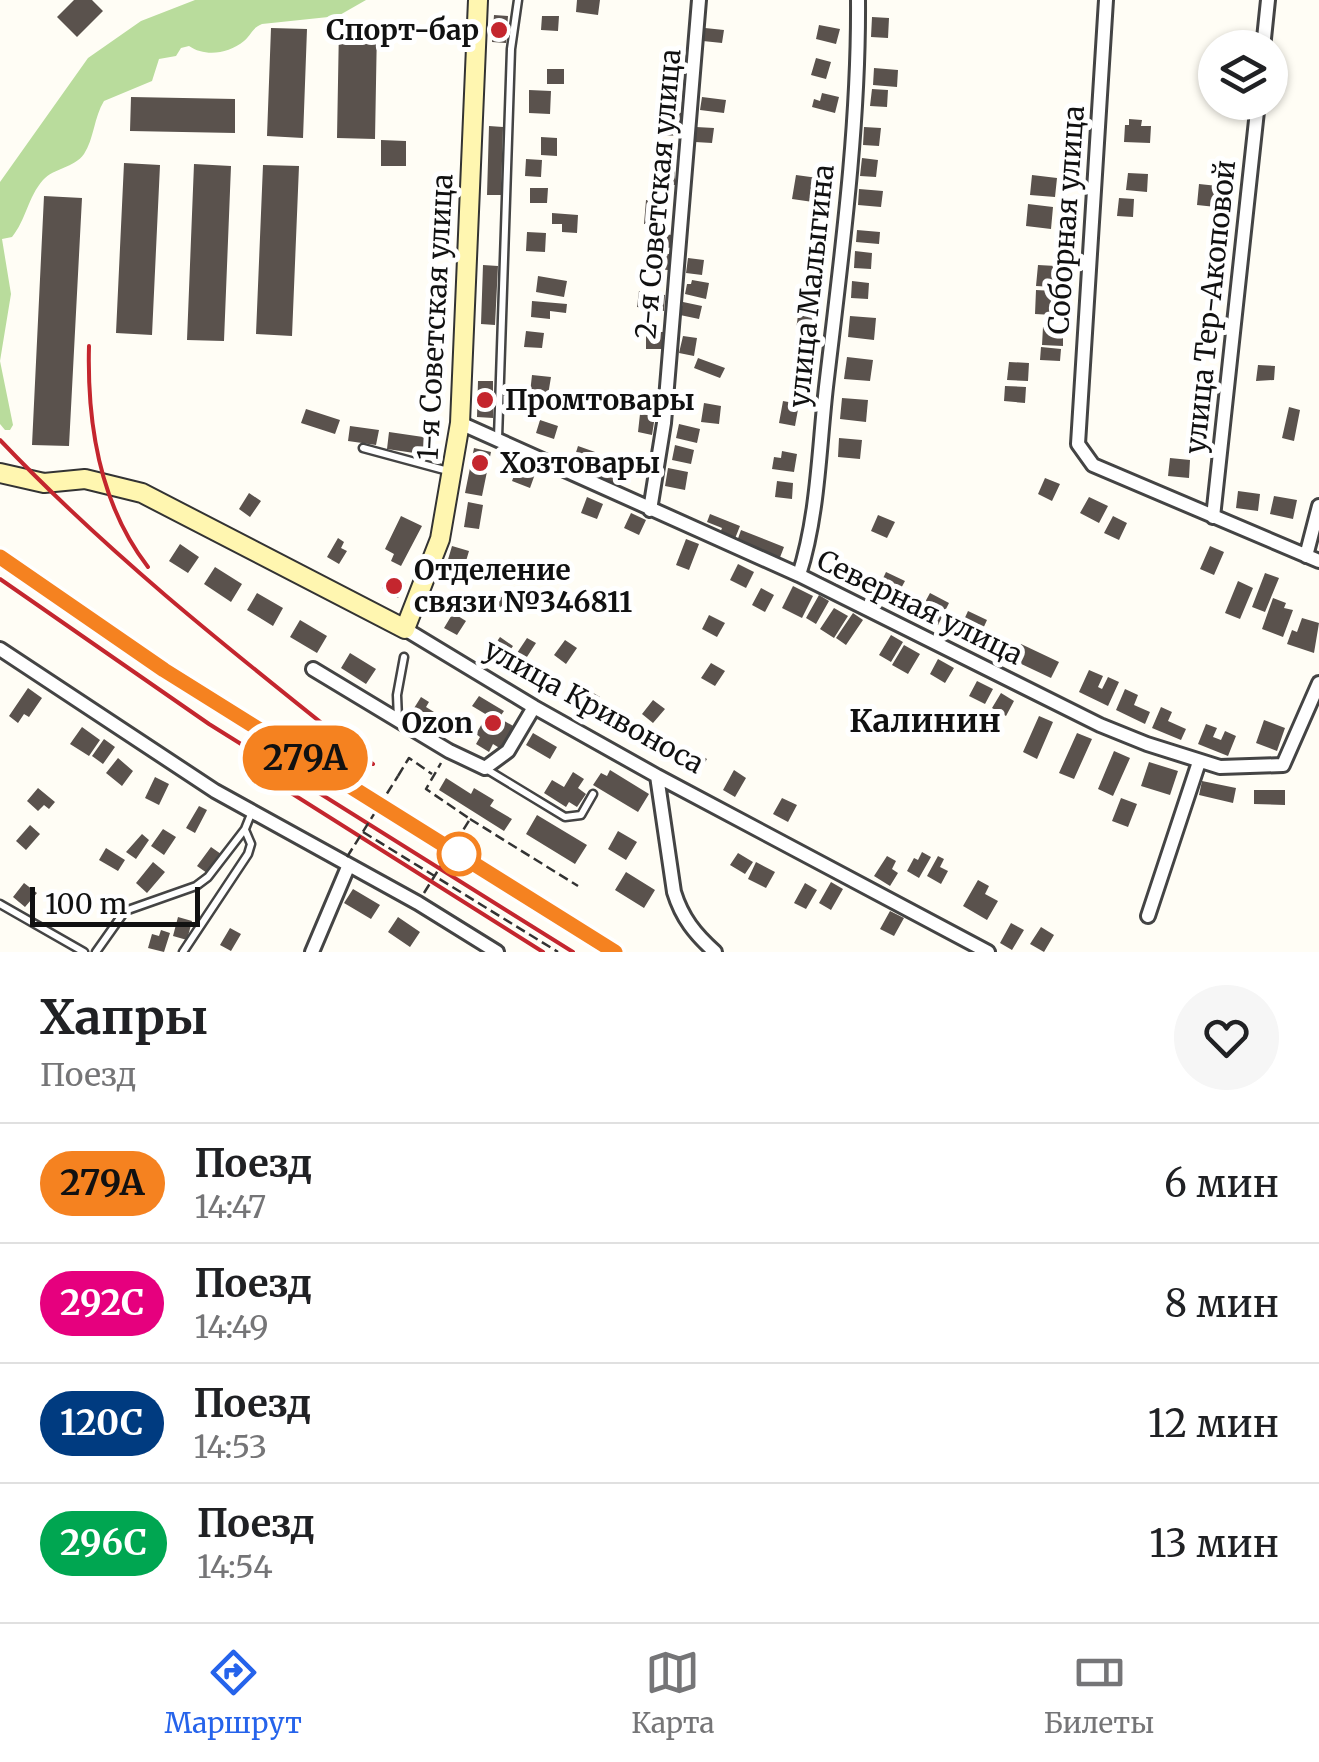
<!DOCTYPE html>
<html lang="ru">
<head>
<meta charset="utf-8">
<style>
  :root { --surface:#fff; --page:#f6f6f6; --text:#202124; --muted:#757577; --line:#e0e0e0; --accent:#2563eb }
  body { margin:0; font-family:Merriweather,serif; background:var(--page); color:var(--text); height:100vh; display:flex; flex-direction:column; font-size:38px; white-space:nowrap }
  * { box-sizing:border-box; margin:0 }
  p { font-size:32px; color:var(--muted) }
  .icon { flex:none; width:55px; height:55px; fill:none; stroke:currentColor; stroke-width:2; stroke-linecap:round; stroke-linejoin:round }
  .map { position:relative; height:952px; overflow:hidden }
  .side { display:flex; flex-direction:column; background:var(--surface); flex:1 }
  .side>* { flex:none }
  .badge { padding:0 20px; border-radius:32px; font-size:35px; line-height:65px }
  .fabs { position:absolute; left:1198px; top:30px; display:grid; gap:20px }
  .fabs a { display:grid; place-items:center; width:90px; height:90px; border-radius:50%; background:var(--surface); box-shadow:0 2px 8px #0004; font-size:50px }
  .scale { position:absolute; left:30px; bottom:25px; width:170px; box-sizing:border-box; padding-left:10px; border:5px solid #111; border-top:0; font-size:28px; line-height:35px; white-space:nowrap; color:#111; -webkit-text-stroke:8px #fff; paint-order:stroke }
  .map>.badge { position:absolute; translate:-50% -50%; box-shadow:0 0 0 5px #fff }
  .round { display:grid; place-items:center; flex:none; width:105px; height:105px; border-radius:52px; background:var(--page) }
  .overview { display:flex; align-items:center; justify-content:space-between; height:170px; padding:0 40px }
  h1 { font-size:48px; font-weight:700; line-height:75px }
  ul { padding:0; list-style:none }
  li { display:flex; align-items:center; gap:30px; height:120px; padding:0 40px; border-top:2px solid var(--line) }
  li div { flex:1 }
  li b { display:block; font-size:38px }
  li em { font-style:normal }
  li .badge { min-width:110px; font-weight:700; text-align:center }
  .tabs { display:flex; justify-content:space-around; align-items:center; height:140px; border-top:2px solid var(--line); background:var(--surface); font-size:28px; color:var(--muted) }
  .tabs a { display:grid; justify-items:center; gap:5px }
  .tabs .active { color:var(--accent) }
  .map>svg:first-child { display:block }
  .forest { fill:#b9dc9c }
  .building { fill:#5a524d }
  .lines { fill:none; stroke-linecap:round; stroke-linejoin:round }
  .lane-casing { stroke:#444; stroke-width:11 }
  .street-casing { stroke:#444; stroke-width:18 }
  .secondary-casing { stroke:#333; stroke-width:22 }
  .path { stroke:#333; stroke-width:2.5; stroke-dasharray:10 5; stroke-linecap:butt }
  .lane { stroke:#fff; stroke-width:6 }
  .street { stroke:#fff; stroke-width:12 }
  .secondary { stroke:#fff6b0; stroke-width:18 }
  .rail { stroke:#c4262e; stroke-width:4 }
  .path-bridge { stroke:#333; stroke-width:2.5; stroke-dasharray:10 5; stroke-linecap:butt }
  .line-casing { stroke:#fff; stroke-width:22 }
  .line { stroke:#f58220; stroke-width:15 }
  .poi-dot { fill:#c4262e; stroke:#fff; stroke-width:4 }
  .stop-dot { fill:#fff; stroke:#f58220; stroke-width:5 }
  .labels { text-anchor:middle; stroke-width:10; stroke-linejoin:round; paint-order:stroke }
  .poi-label { font-size:28px; font-weight:bold; fill:#111; stroke:#fff; text-anchor:start }
  .street-label { font-size:28px; fill:#111; stroke:#fff }
  .quarter-label { font-size:32px; font-weight:bold; fill:#111; stroke:#fff }
</style>
</head>
<body>
<div class="map">
<svg width="1319" height="952" viewBox="0 0 1319 952">
  <rect width="100%" height="100%" fill="#fffdf5"/>
  <path class="forest" d="M 195,0 L 366,0 L 338,16 L 262,24 C 252,28 252,34 244,41 C 228,54 205,57 189,46 L 181,48 L 176,56 L 159,59 L 152,81 L 104,101 C 94,117 94,139 84,154 C 74,168 54,168 43,180 C 28,197 26,220 12,237 L 2,239 L 11,294 L 0,361 L 13,425 L 10,430 L 5,430 L 0,424 L 0,182 L 88,58 L 141,21 Z"/>
  <path class="building" d="M 74,0 L 92,0 L 103,11 L 77,37 L 57,17 Z
    M 577,0 L 600,0 L 598,15 L 576,12 Z
    M 494,15 L 508,16 L 506,43 L 492,42 Z
    M 542,16 L 559,16 L 558,31 L 541,30 Z
    M 872,17 L 889,18 L 888,38 L 871,37 Z
    M 819,25 L 840,29 L 836,44 L 816,39 Z
    M 339,26 L 377,27 L 375,139 L 337,138 Z
    M 271,28 L 307,29 L 303,138 L 267,136 Z
    M 705,28 L 724,30 L 722,43 L 703,41 Z
    M 816,58 L 831,62 L 826,79 L 811,75 Z
    M 662,63 L 682,64 L 681,85 L 661,84 Z
    M 874,68 L 898,70 L 897,87 L 873,85 Z
    M 547,69 L 564,69 L 564,84 L 547,84 Z
    M 872,89 L 888,90 L 887,107 L 870,106 Z
    M 529,90 L 551,91 L 550,114 L 529,113 Z
    M 822,93 L 839,97 L 835,113 L 812,107 L 814,99 L 820,101 Z
    M 131,97 L 235,99 L 235,133 L 130,131 Z
    M 702,97 L 726,100 L 724,113 L 700,110 Z
    M 661,112 L 682,113 L 681,136 L 660,135 Z
    M 1129,119 L 1142,120 L 1141,126 L 1151,126 L 1150,143 L 1124,142 L 1125,125 L 1129,125 Z
    M 489,126 L 503,127 L 501,195 L 487,195 Z
    M 696,127 L 714,128 L 712,143 L 695,142 Z
    M 864,127 L 881,128 L 879,146 L 863,145 Z
    M 541,137 L 557,138 L 557,156 L 541,155 Z
    M 381,140 L 406,141 L 406,166 L 381,166 Z
    M 862,158 L 878,160 L 876,177 L 860,176 Z
    M 526,159 L 542,160 L 541,177 L 525,176 Z
    M 124,163 L 160,165 L 152,335 L 116,333 Z
    M 194,164 L 231,166 L 224,341 L 187,340 Z
    M 263,165 L 299,166 L 292,336 L 256,334 Z
    M 659,169 L 675,170 L 675,185 L 658,185 Z
    M 1128,173 L 1148,174 L 1147,192 L 1126,190 Z
    M 796,175 L 818,178 L 815,195 L 821,196 L 820,203 L 792,199 Z
    M 1032,175 L 1057,178 L 1055,197 L 1030,195 Z
    M 1199,184 L 1218,186 L 1216,207 L 1197,205 Z
    M 530,188 L 548,188 L 547,203 L 530,203 Z
    M 859,189 L 883,191 L 881,207 L 858,205 Z
    M 44,196 L 82,198 L 69,446 L 32,445 Z
    M 1119,198 L 1134,199 L 1133,217 L 1117,216 Z
    M 646,200 L 666,202 L 665,226 L 644,224 Z
    M 1028,204 L 1053,207 L 1051,229 L 1026,226 Z
    M 812,207 L 826,209 L 823,230 L 808,228 Z
    M 552,213 L 578,215 L 577,233 L 562,232 L 562,224 L 552,224 Z
    M 857,230 L 880,232 L 879,244 L 856,242 Z
    M 527,232 L 546,233 L 545,252 L 526,251 Z
    M 649,232 L 672,235 L 671,248 L 648,245 Z
    M 855,251 L 872,253 L 871,269 L 854,268 Z
    M 653,253 L 670,254 L 668,270 L 644,268 L 645,260 L 652,261 Z
    M 688,258 L 704,260 L 702,275 L 686,273 Z
    M 483,265 L 498,266 L 495,325 L 481,324 Z
    M 1038,265 L 1056,266 L 1054,287 L 1036,286 Z
    M 538,276 L 567,281 L 564,297 L 536,292 Z
    M 692,280 L 709,283 L 706,299 L 685,294 L 687,284 L 691,284 Z
    M 852,281 L 869,283 L 868,299 L 851,298 Z
    M 1036,290 L 1054,291 L 1053,315 L 1035,314 Z
    M 639,291 L 665,295 L 664,311 L 637,307 Z
    M 532,301 L 567,304 L 566,313 L 550,311 L 550,319 L 531,317 Z
    M 683,302 L 702,306 L 699,319 L 680,315 Z
    M 799,309 L 817,312 L 813,332 L 796,329 Z
    M 850,316 L 876,318 L 874,340 L 848,337 Z
    M 1043,327 L 1057,327 L 1057,335 L 1063,336 L 1063,346 L 1042,345 Z
    M 526,331 L 544,333 L 542,348 L 524,347 Z
    M 646,332 L 663,332 L 662,349 L 646,349 Z
    M 683,336 L 697,338 L 694,356 L 679,353 Z
    M 1041,347 L 1061,349 L 1060,361 L 1040,360 Z
    M 847,357 L 873,360 L 870,381 L 844,379 Z
    M 698,358 L 725,368 L 720,378 L 694,368 Z
    M 1009,362 L 1029,363 L 1028,381 L 1007,380 Z
    M 1258,365 L 1275,366 L 1274,380 L 1256,381 Z
    M 532,375 L 551,377 L 548,395 L 530,393 Z
    M 478,381 L 493,381 L 493,418 L 477,417 Z
    M 1005,386 L 1026,387 L 1025,403 L 1004,401 Z
    M 589,389 L 602,393 L 596,413 L 584,410 Z
    M 842,398 L 868,400 L 866,422 L 840,419 Z
    M 783,401 L 799,404 L 795,426 L 779,423 Z
    M 704,403 L 721,406 L 719,424 L 701,422 Z
    M 1289,407 L 1300,410 L 1294,441 L 1282,438 Z
    M 306,409 L 340,420 L 335,434 L 301,423 Z
    M 640,414 L 655,416 L 652,435 L 638,432 Z
    M 540,420 L 558,426 L 554,439 L 536,433 Z
    M 679,424 L 700,429 L 697,443 L 676,438 Z
    M 350,426 L 379,430 L 376,445 L 348,441 Z
    M 389,432 L 430,438 L 428,455 L 387,449 Z
    M 839,438 L 862,440 L 860,459 L 838,457 Z
    M 675,445 L 694,450 L 691,464 L 672,460 Z
    M 578,446 L 595,452 L 588,474 L 571,468 Z
    M 474,448 L 491,452 L 482,496 L 465,493 Z
    M 782,451 L 797,454 L 794,472 L 772,469 L 774,457 L 781,458 Z
    M 1170,458 L 1190,460 L 1189,478 L 1168,476 Z
    M 605,461 L 620,466 L 615,484 L 600,480 Z
    M 517,468 L 535,474 L 530,488 L 512,481 Z
    M 668,468 L 688,472 L 685,490 L 665,486 Z
    M 1045,478 L 1060,484 L 1052,501 L 1038,494 Z
    M 777,481 L 793,483 L 792,499 L 775,497 Z
    M 1238,491 L 1260,494 L 1258,511 L 1236,508 Z
    M 249,493 L 261,501 L 250,517 L 239,509 Z
    M 1274,496 L 1297,500 L 1293,519 L 1270,514 Z
    M 587,497 L 603,504 L 597,519 L 581,513 Z
    M 1089,497 L 1108,506 L 1099,523 L 1080,513 Z
    M 468,502 L 483,505 L 479,529 L 464,527 Z
    M 631,513 L 646,520 L 639,535 L 624,528 Z
    M 710,514 L 740,526 L 734,541 L 719,536 L 722,528 L 707,522 Z
    M 878,515 L 895,522 L 887,538 L 871,531 Z
    M 401,516 L 422,526 L 401,566 L 391,561 L 394,554 L 385,549 Z
    M 1113,516 L 1127,523 L 1119,540 L 1104,533 Z
    M 741,530 L 784,547 L 779,560 L 754,546 L 752,550 L 736,544 Z
    M 338,538 L 344,542 L 341,548 L 347,551 L 339,564 L 327,557 Z
    M 686,539 L 699,544 L 689,570 L 676,565 Z
    M 180,544 L 199,557 L 188,573 L 169,561 Z
    M 452,546 L 469,551 L 461,578 L 444,573 Z
    M 1210,546 L 1224,552 L 1214,575 L 1200,569 Z
    M 738,564 L 754,572 L 746,588 L 730,580 Z
    M 215,567 L 242,584 L 231,602 L 204,584 Z
    M 886,572 L 905,581 L 893,603 L 875,595 Z
    M 1265,573 L 1279,578 L 1265,612 L 1252,607 Z
    M 390,575 L 406,584 L 398,598 L 382,588 Z
    M 1238,581 L 1253,588 L 1240,619 L 1225,613 Z
    M 793,586 L 813,596 L 802,618 L 782,608 Z
    M 504,588 L 517,597 L 505,615 L 492,606 Z
    M 761,588 L 774,595 L 765,612 L 752,605 Z
    M 257,593 L 283,608 L 273,626 L 247,610 Z
    M 930,593 L 949,603 L 938,625 L 918,615 Z
    M 819,595 L 829,601 L 816,624 L 806,618 Z
    M 1273,598 L 1286,603 L 1284,608 L 1293,610 L 1283,637 L 1262,629 Z
    M 834,608 L 848,616 L 834,638 L 820,629 Z
    M 968,611 L 987,620 L 976,644 L 957,635 Z
    M 453,613 L 466,621 L 457,635 L 444,628 Z
    M 853,613 L 863,620 L 846,645 L 836,638 Z
    M 709,615 L 725,623 L 717,637 L 702,629 Z
    M 1302,618 L 1319,623 L 1314,653 L 1287,644 L 1292,630 L 1297,632 Z
    M 300,620 L 327,636 L 317,653 L 290,637 Z
    M 891,635 L 903,642 L 891,662 L 879,655 Z
    M 500,637 L 513,646 L 504,659 L 491,650 Z
    M 527,638 L 536,643 L 523,663 L 529,667 L 522,677 L 507,668 Z
    M 565,640 L 577,648 L 566,664 L 554,655 Z
    M 1021,644 L 1059,662 L 1051,678 L 1013,660 Z
    M 904,645 L 920,654 L 908,674 L 892,665 Z
    M 350,653 L 376,669 L 366,684 L 341,668 Z
    M 938,659 L 954,668 L 945,683 L 930,674 Z
    M 711,663 L 725,671 L 715,686 L 701,678 Z
    M 1089,670 L 1103,676 L 1098,687 L 1102,689 L 1108,677 L 1119,682 L 1108,706 L 1079,692 Z
    M 977,681 L 993,689 L 985,704 L 969,696 Z
    M 28,688 L 42,698 L 29,717 L 24,714 L 18,723 L 9,716 Z
    M 585,688 L 600,697 L 590,714 L 576,705 Z
    M 1125,689 L 1138,695 L 1134,705 L 1150,712 L 1145,724 L 1116,710 Z
    M 1001,693 L 1014,701 L 1006,716 L 992,708 Z
    M 479,696 L 504,711 L 499,718 L 515,727 L 501,749 L 493,744 L 489,752 L 476,744 L 480,737 L 476,734 L 487,715 L 472,706 Z
    M 421,697 L 429,702 L 426,707 L 434,712 L 428,723 L 411,713 Z
    M 653,700 L 665,709 L 653,723 L 642,714 Z
    M 1161,707 L 1172,712 L 1168,721 L 1186,729 L 1181,740 L 1152,728 Z
    M 1039,716 L 1053,722 L 1037,759 L 1023,752 Z
    M 1264,720 L 1285,728 L 1277,751 L 1256,743 Z
    M 1206,724 L 1217,728 L 1213,737 L 1221,740 L 1225,731 L 1236,736 L 1228,756 L 1198,744 Z
    M 82,727 L 100,740 L 89,756 L 70,744 Z
    M 533,733 L 557,747 L 550,759 L 526,745 Z
    M 1077,733 L 1092,739 L 1074,779 L 1059,773 Z
    M 104,739 L 115,747 L 103,764 L 92,756 Z
    M 1114,751 L 1130,758 L 1113,796 L 1098,789 Z
    M 697,753 L 707,759 L 696,777 L 685,771 Z
    M 118,758 L 133,771 L 122,786 L 106,773 Z
    M 1149,762 L 1178,771 L 1170,795 L 1141,786 Z
    M 610,770 L 649,794 L 638,812 L 593,785 L 601,773 L 607,776 Z
    M 734,770 L 746,778 L 735,797 L 723,790 Z
    M 573,772 L 584,779 L 578,788 L 586,794 L 577,807 L 569,802 L 566,807 L 544,793 L 552,780 L 564,787 Z
    M 155,777 L 169,784 L 159,805 L 145,798 Z
    M 446,778 L 471,794 L 474,788 L 494,800 L 490,806 L 512,819 L 504,831 L 439,790 Z
    M 1202,781 L 1236,788 L 1233,803 L 1199,795 Z
    M 38,788 L 55,802 L 49,809 L 44,805 L 38,811 L 27,801 Z
    M 1254,790 L 1285,790 L 1285,805 L 1254,804 Z
    M 782,798 L 797,805 L 788,822 L 773,814 Z
    M 1121,798 L 1137,804 L 1128,827 L 1112,821 Z
    M 199,806 L 207,810 L 195,833 L 186,828 Z
    M 537,815 L 587,845 L 575,864 L 526,834 Z
    M 30,825 L 40,834 L 26,850 L 16,841 Z
    M 163,829 L 176,837 L 164,855 L 151,846 Z
    M 618,831 L 637,842 L 626,860 L 608,849 Z
    M 142,834 L 149,840 L 136,859 L 126,852 Z
    M 211,847 L 221,854 L 207,873 L 197,866 Z
    M 106,848 L 125,860 L 118,871 L 99,860 Z
    M 922,852 L 931,857 L 919,878 L 907,871 L 914,858 L 918,860 Z
    M 738,853 L 753,862 L 745,874 L 730,865 Z
    M 887,856 L 896,861 L 892,869 L 898,873 L 890,886 L 874,876 Z
    M 938,856 L 944,859 L 940,867 L 948,871 L 941,884 L 927,876 Z
    M 153,862 L 165,872 L 147,893 L 136,883 Z
    M 756,862 L 775,872 L 766,888 L 748,879 Z
    M 626,872 L 655,890 L 644,908 L 615,890 Z
    M 978,880 L 989,886 L 985,894 L 998,901 L 987,920 L 963,906 Z
    M 831,882 L 843,889 L 831,910 L 819,903 Z
    M 24,883 L 37,893 L 25,907 L 13,897 Z
    M 805,883 L 817,890 L 806,909 L 794,903 Z
    M 353,889 L 380,905 L 371,919 L 344,903 Z
    M 890,911 L 904,918 L 894,936 L 880,929 Z
    M 178,917 L 192,921 L 187,940 L 173,936 Z
    M 398,917 L 420,932 L 410,947 L 388,932 Z
    M 1011,923 L 1024,930 L 1012,950 L 1000,943 Z
    M 1041,927 L 1054,935 L 1044,952 L 1030,944 Z
    M 230,928 L 241,934 L 231,951 L 220,945 Z
    M 161,930 L 170,933 L 164,952 L 148,948 L 152,934 L 159,936 Z"/>
  <g class="lines">
    <defs>
      <path id="lane" d="M 498,438 L 511,49 L 518,0
        M 363,448 L 448,471
        M 398,719 L 397,695 L 404,657
        M 486,769 L 565,817 L 581,815 L 593,794
        M 0,904 L 84,952
        M 96,952 L 125,911 L 196,886 L 208,877 L 245,829 L 251,814
        M 183,952 L 248,854 L 251,844 L 245,830"/>
      <path id="street" d="M 1106,0 L 1078,444 L 1093,465 L 1319,561
        M 1263,48 L 1268,0
        M 460,423 L 799,575 L 1100,725 L 1147,744 L 1220,767 L 1283,765 L 1319,683
        M 650,510 L 664,423 L 699,0
        M 1213,517 L 1258,102
        M 1306,556 L 1319,506
        M 799,575 C 818,516 819,449 826,387 C 841,259 859,129 858,0
        M 405,629 L 534,707 L 657,776 L 988,952
        M 0,649 L 215,791 L 418,903 L 497,952
        M 313,669 L 449,751 L 485,768 L 508,751 L 534,707
        M 657,776 L 674,892 C 682,918 695,934 715,952
        M 1148,916 L 1199,762
        M 312,952 L 348,867"/>
      <path id="secondary" d="M 0,473 L 44,483 L 85,479 L 142,493 L 405,629 L 440,539 L 460,423 L 478,0"/>
    </defs>
    <use href="#lane" class="lane-casing"/>
    <use href="#street" class="street-casing"/>
    <use href="#secondary" class="secondary-casing"/>
    <path class="path" d="M 398,776 L 409,758 L 432,774
      M 377,811 L 602,952
      M 470,819 L 578,886
      M 363,832 L 558,952
      M 424,893 L 470,819 L 426,789 L 441,763"/>
    <use href="#lane" class="lane"/>
    <use href="#street" class="street"/>
    <use href="#secondary" class="secondary"/>
    <path class="rail" d="M 89,346 C 87,423 100,505 148,567
      M 0,440 C 114,560 244,661 373,764
      M 0,557 L 164,670 L 615,952
      M 0,579 L 209,724 L 573,952
      M 245,764 L 543,952"/>
    <path class="path-bridge" d="M 347,857 L 398,776"/>
  </g>
  <g class="lines">
    <defs>
      <path id="line" d="M 0,557 L 164,670 L 615,952"/>
    </defs>
    <use href="#line" class="line-casing"/>
    <use href="#line" class="line"/>
  </g>
  <g class="poi-dot">
    <circle cx="499" cy="30" r="10"/>
    <circle cx="485" cy="400" r="10"/>
    <circle cx="480" cy="463" r="10"/>
    <circle cx="394" cy="586" r="10"/>
    <circle cx="493" cy="723" r="10"/>
  </g>
  <circle class="stop-dot" cx="459" cy="854" r="20"/>
  <g class="labels">
    <g class="poi-label">
      <text x="479" y="40" text-anchor="end">Спорт-бар</text>
      <text x="505" y="410">Промтовары</text>
      <text x="500" y="473">Хозтовары</text>
      <text x="414" y="580">Отделение<tspan x="414" dy="32">связи №346811</tspan></text>
      <text x="473" y="733" text-anchor="end">Ozon</text>
    </g>
    <g class="street-label">
      <text transform="translate(658 194) rotate(-85)" y="10">2-я Советская улица</text>
      <text transform="translate(1066 220) rotate(-86)" y="10">Соборная улица</text>
      <text transform="translate(811 286) rotate(-84)" y="10">улица Малыгина</text>
      <text transform="translate(1210 307) rotate(-84)" y="10">улица Тер-Акоповой</text>
      <text transform="translate(435 317) rotate(-87)" y="10">1-я Советская улица</text>
      <text transform="translate(920 607) rotate(26)" y="10">Северная улица</text>
      <text transform="translate(594 706) rotate(29)" y="10">улица Кривоноса</text>
    </g>
    <g class="quarter-label">
      <text x="925" y="732">Калинин</text>
    </g>
  </g>
</svg>
<div class="fabs">
<a><svg class="icon" aria-label="layers" viewBox="0 0 24 24"><path d="M12 4l9 5-9 5-9-5zM3 14l9 5 9-5"/></svg></a>
</div>
<div class="scale">100 m</div>
<b class="badge" style="left:305px;top:758px;background:#f58220;color:#111">279А</b>
</div>
<section class="side">
<div class="overview"><div><h1>Хапры</h1><p>Поезд</p></div><a class="round"><svg class="icon" aria-label="heart" viewBox="0 0 24 24"><path d="M12 20l-8-8c-3-5 5-10 8-4 3-6 11-1 8 4z"/></svg></a></div>
<ul>
<li><span class="badge" style="background:#f58220;color:#111">279А</span><div><b>Поезд</b><p>14:47</p></div><em>6 мин</em></li>
<li><span class="badge" style="background:#e6007e;color:#fff">292С</span><div><b>Поезд</b><p>14:49</p></div><em>8 мин</em></li>
<li><span class="badge" style="background:#003b80;color:#fff">120С</span><div><b>Поезд</b><p>14:53</p></div><em>12 мин</em></li>
<li><span class="badge" style="background:#00a651;color:#fff">296С</span><div><b>Поезд</b><p>14:54</p></div><em>13 мин</em></li>
</ul>
</section>
<nav class="tabs">
<a class="active"><svg class="icon" aria-label="directions" viewBox="0 0 24 24"><path d="M12 3l9 9-9 9-9-9zM9 14v-3h6M13 9l2 2-2 2"/></svg>Маршрут</a>
<a><svg class="icon" aria-label="map" viewBox="0 0 24 24"><path d="M3 6l6-2 6 2 6-2v14l-6 2-6-2-6 2zM9 4v14M15 6v14"/></svg>Карта</a>
<a><svg class="icon" aria-label="tickets" viewBox="0 0 24 24"><path d="M3 7h18v10H3zM15 7v10"/></svg>Билеты</a>
</nav>
</body>
</html>
